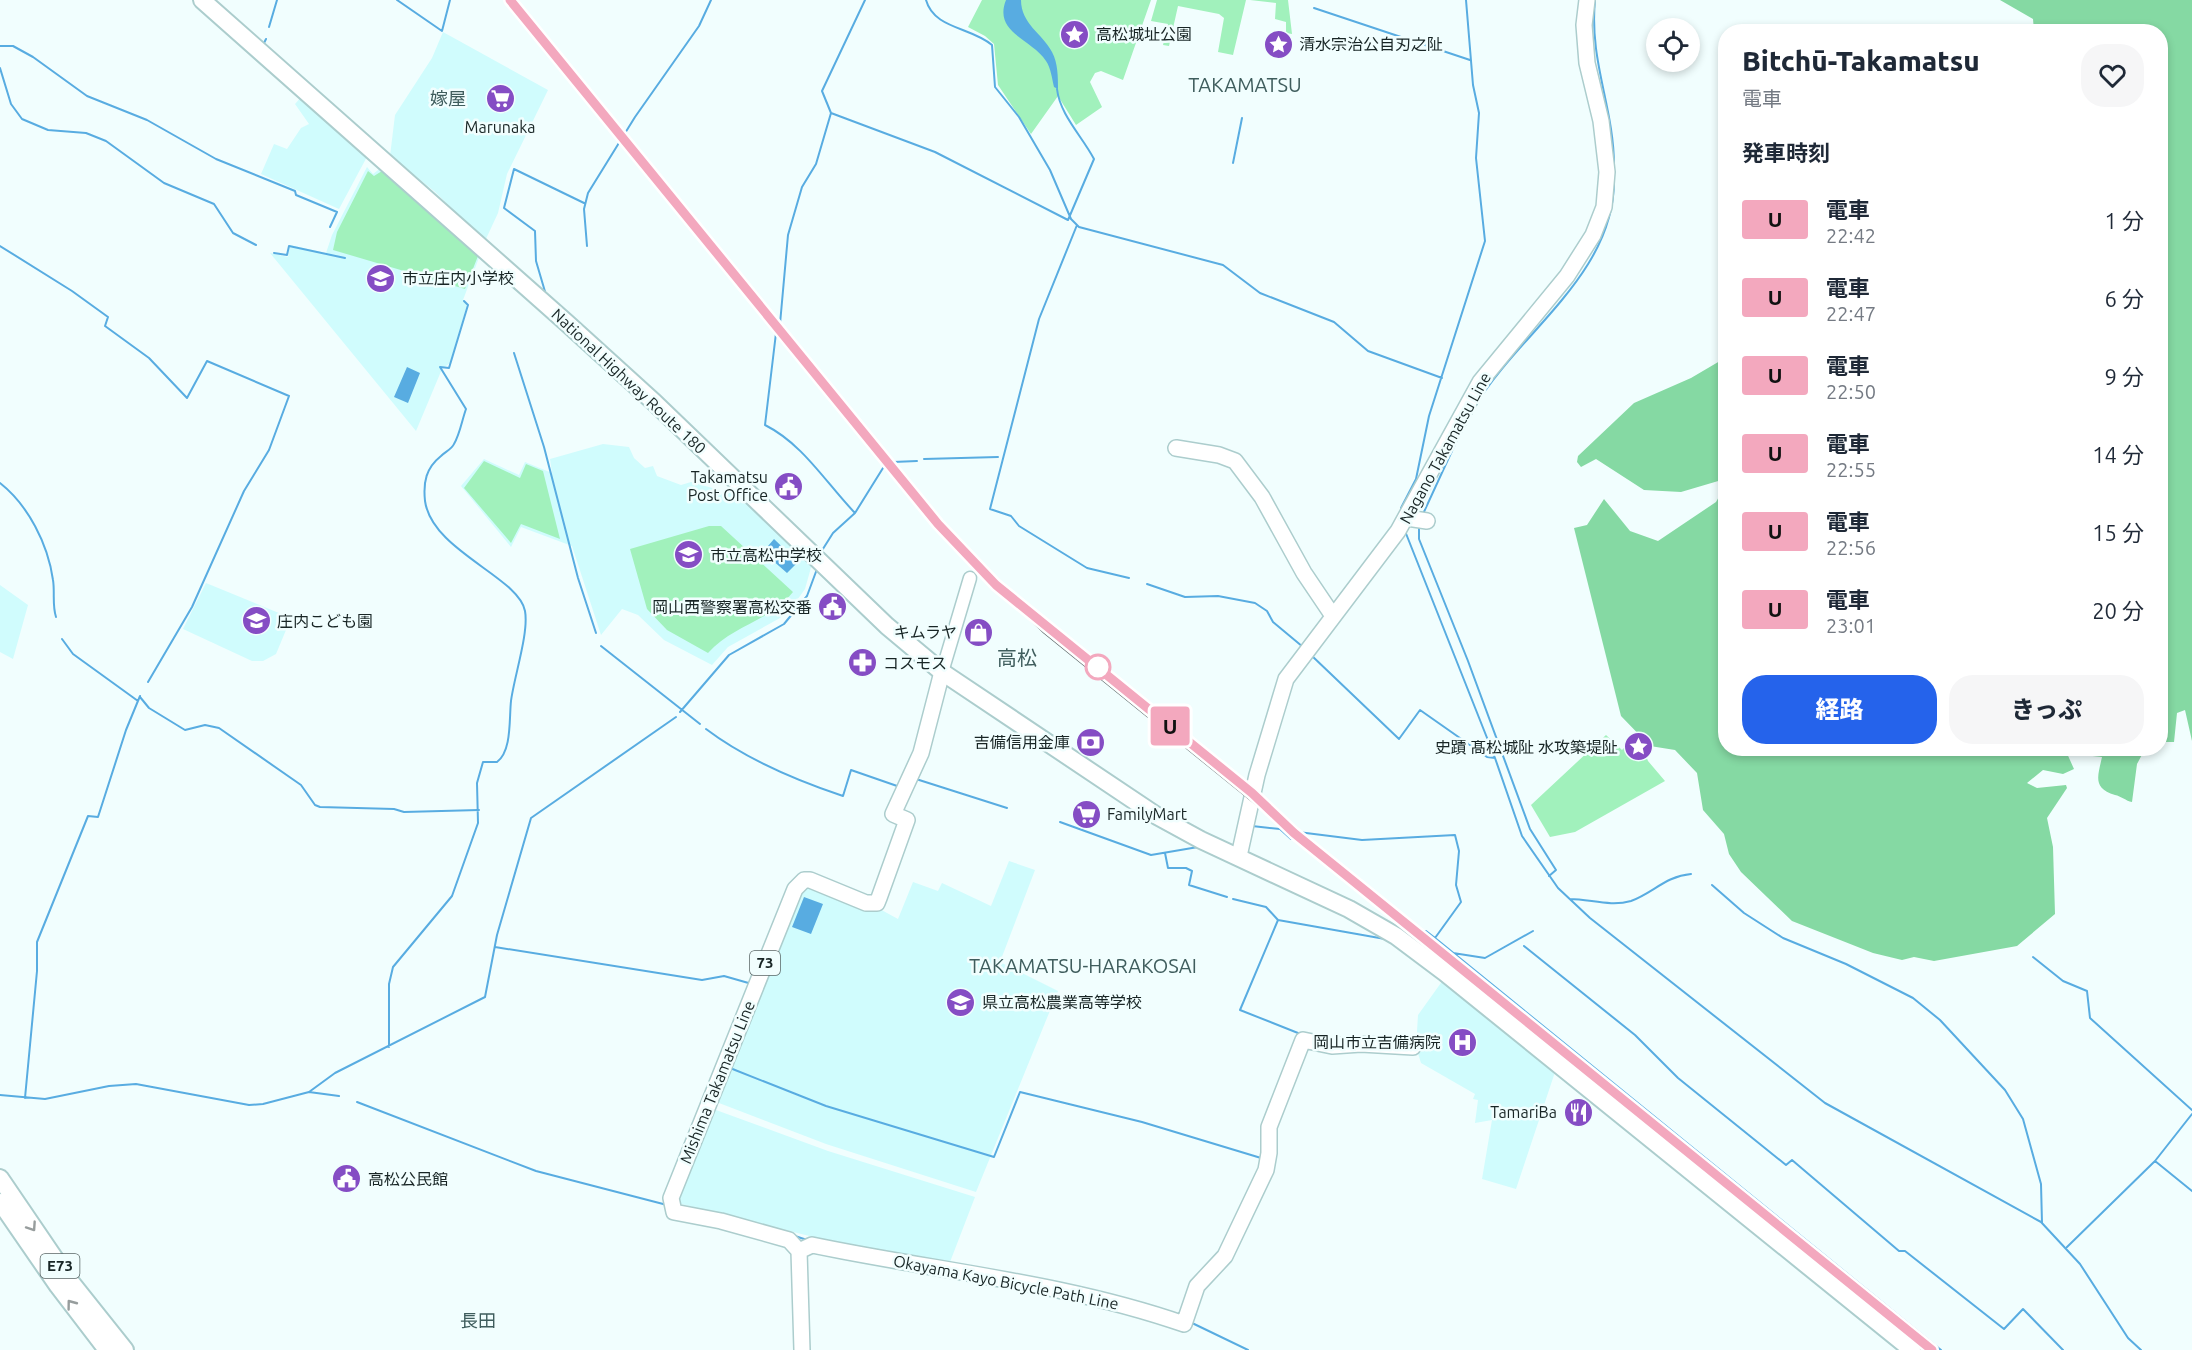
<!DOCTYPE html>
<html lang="ja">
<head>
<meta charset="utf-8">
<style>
  :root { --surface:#fff; --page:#f6f6f7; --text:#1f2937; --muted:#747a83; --accent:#2563eb }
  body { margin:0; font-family:Ubuntu,"Noto Sans JP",sans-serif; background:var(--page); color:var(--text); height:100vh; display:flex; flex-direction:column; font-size:22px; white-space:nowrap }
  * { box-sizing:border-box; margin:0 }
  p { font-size:20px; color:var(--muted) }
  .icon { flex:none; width:33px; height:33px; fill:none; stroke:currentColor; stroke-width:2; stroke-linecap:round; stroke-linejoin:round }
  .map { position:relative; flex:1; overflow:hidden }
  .details { position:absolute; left:1718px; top:24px; width:450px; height:732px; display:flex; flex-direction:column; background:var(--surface); border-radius:24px; box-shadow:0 3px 9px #0003 }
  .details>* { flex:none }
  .badge { padding:0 12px; border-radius:4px; font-size:21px; line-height:39px }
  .fabs { position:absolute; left:1646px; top:18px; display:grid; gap:12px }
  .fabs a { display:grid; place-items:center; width:54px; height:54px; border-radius:50%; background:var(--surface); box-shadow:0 3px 9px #0003; font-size:30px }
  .map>.badge { position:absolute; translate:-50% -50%; box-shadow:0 0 0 3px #fff }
  h2 { padding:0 24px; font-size:22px; line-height:54px }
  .round { display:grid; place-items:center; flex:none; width:63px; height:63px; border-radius:24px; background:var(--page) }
  .summary { display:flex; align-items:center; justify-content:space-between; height:102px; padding:0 24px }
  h1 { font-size:28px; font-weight:800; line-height:45px }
  .action { display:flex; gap:12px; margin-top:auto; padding:12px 24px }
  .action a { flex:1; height:69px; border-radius:24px; background:var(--accent); color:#fff; font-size:24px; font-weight:800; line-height:69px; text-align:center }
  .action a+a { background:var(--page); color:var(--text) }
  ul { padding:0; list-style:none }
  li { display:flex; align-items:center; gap:18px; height:78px; padding:0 24px }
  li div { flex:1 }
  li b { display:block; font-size:22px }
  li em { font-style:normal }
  li .badge { min-width:66px; font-weight:700; text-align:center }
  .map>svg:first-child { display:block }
  .built { fill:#d0fcfd }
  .green { fill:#a1f1bc }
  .forest { fill:#85d9a3 }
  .water { fill:#58ace1 }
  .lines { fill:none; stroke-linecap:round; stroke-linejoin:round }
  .stream { stroke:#58ace1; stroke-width:2 }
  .minor-casing { stroke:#accdcd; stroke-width:15 }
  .major-casing { stroke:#accdcd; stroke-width:18 }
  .highway-casing { stroke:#accdcd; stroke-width:20 }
  .minor { stroke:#fff; stroke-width:12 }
  .major { stroke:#fff; stroke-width:15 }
  .highway { stroke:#fff; stroke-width:16 }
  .rail-casing { stroke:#5d6a6a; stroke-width:4.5 }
  .rail { stroke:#f1fefe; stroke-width:2; stroke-dasharray:7; stroke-linecap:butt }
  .oneway { stroke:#979d9d }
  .line-casing { stroke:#fff; stroke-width:14 }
  .line { stroke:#f3a8be; stroke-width:9 }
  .stop-dot { fill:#fff; stroke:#f3a8be; stroke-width:3 }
  .labels { text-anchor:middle; stroke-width:5; stroke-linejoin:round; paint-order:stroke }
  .shield { fill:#f1fefe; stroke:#596666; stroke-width:1.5 }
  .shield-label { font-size:15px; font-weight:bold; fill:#182525 }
  .poi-label { font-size:16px; fill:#182525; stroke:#f1fefe; text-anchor:start }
  .street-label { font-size:16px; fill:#182525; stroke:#f1fefe }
  .neighbourhood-label { font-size:18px; fill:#3f5d5d; stroke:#f1fefe }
  .quarter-label { font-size:20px; fill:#3f5d5d; stroke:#f1fefe }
</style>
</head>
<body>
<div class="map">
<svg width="2192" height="1350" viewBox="0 0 2192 1350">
  <rect width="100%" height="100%" fill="#f1fefe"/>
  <path class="built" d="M 443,32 L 548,90 L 507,174 L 498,213 L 485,241 L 434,191 L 390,156 L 395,115 L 432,58 Z
    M 303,95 L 369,153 L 339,209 L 261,174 L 274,144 L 287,149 L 301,128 L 309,124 L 295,104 Z
    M 367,167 L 373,174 L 382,167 L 480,255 L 463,300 L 467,305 L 450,363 L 442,369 L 416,431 L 270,253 L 288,257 L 290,245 L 326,253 L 332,235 Z
    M 603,444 L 629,447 L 634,458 L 645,468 L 653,466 L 657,476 L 681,485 L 691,482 L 716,489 L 725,497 L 734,488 L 812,564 L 805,589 L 795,603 L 780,618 L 728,647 L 712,665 L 664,640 L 638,615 L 622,609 L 601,635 L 572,546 L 521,527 L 511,547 L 461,486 L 484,459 L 519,475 L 525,462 L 552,473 L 550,459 Z
    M 206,583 L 291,618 L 276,654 L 263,661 L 252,661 L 183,629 Z
    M 0,585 L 28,605 L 13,659 L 0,652 Z
    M 1009,861 L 1035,870 L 1000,962 L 1058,991 L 976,1192 L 826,1144 L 719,1103 L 715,1095 L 803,883 L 876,907 L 898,919 L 913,882 L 938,891 L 942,883 L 991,906 Z
    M 1443,980 L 1555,1072 L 1516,1189 L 1482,1179 L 1492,1120 L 1475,1123 L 1478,1100 L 1473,1099 L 1475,1094 L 1421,1063 L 1416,1047 L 1418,1015 Z
    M 716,1110 L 828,1151 L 975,1197 L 950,1262 L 866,1250 L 673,1202 L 709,1114 Z"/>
  <path class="green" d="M 982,0 L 1151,0 L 1123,80 L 1101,71 L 1095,73 L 1090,82 L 1102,107 L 1076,125 L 1058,96 L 1031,134 L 998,85 L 994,44 L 985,36 L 968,27 Z
    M 1157,0 L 1246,0 L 1233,55 L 1218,52 L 1224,18 L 1219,14 L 1178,6 L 1169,46 L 1163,45 L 1168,24 L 1151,21 Z
    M 1250,0 L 1288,0 L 1292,34 L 1286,33 L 1286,22 L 1275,19 L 1276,3 Z
    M 368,171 L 374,176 L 382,171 L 478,256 L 465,289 L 333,250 L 337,232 Z
    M 484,461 L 520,478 L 526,464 L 543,471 L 560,539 L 521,524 L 511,543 L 464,488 Z
    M 709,526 L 721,526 L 793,592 C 769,622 733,625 708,653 L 667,630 L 647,609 L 630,549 Z
    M 1606,735 L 1622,750 L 1633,738 L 1641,743 L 1648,761 L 1665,781 L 1575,832 L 1550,837 L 1531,805 Z"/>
  <path class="forest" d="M 2000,0 L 2192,0 L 2192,741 L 2185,710 L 2177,713 L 2174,742 L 2160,742 L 2160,32 L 2034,31 L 2033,19 Z
    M 1725,358 L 1725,479 L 1681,492 L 1644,490 L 1596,459 L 1581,467 L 1577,462 L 1578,456 L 1634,403 L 1691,378 Z
    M 1725,486 L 1725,748 L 2065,749 L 2074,769 L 2063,774 L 2043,770 L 2027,783 L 2037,788 L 2066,785 L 2067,788 L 2047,818 L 2053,847 L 2055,914 L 2017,946 L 1934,961 L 1914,957 L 1902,960 L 1873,953 L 1792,921 L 1741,872 L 1729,854 L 1724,834 L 1703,810 L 1697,773 L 1675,750 L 1650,746 L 1621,716 L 1574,528 L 1587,525 L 1604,499 L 1630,531 L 1658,541 L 1716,502 Z
    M 2079,749 L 2145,749 L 2137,764 L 2132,802 C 2126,801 2121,796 2115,795 C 2092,788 2098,776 2102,757 L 2083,755 Z"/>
  <path class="water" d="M 1006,0 L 1021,0 C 1021,24 1042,33 1052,52 C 1058,63 1058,77 1058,89 L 1054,87 C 1052,79 1051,68 1046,61 C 1032,39 993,33 1006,0 Z
    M 407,367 L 420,373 L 408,403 L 394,397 Z
    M 774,539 L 798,562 L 787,573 L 763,552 Z
    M 804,897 L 823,904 L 811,934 L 792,927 Z"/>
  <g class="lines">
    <path class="stream" d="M 397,0 L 442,31 L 450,0
      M 926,0 C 934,29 971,27 992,45 L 995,87 L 1019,117 L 1050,170 L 1071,219 L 1079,227 L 1223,265 L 1260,293 L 1334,322 L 1368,351 L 1442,378
      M 1595,0 C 1589,62 1614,107 1614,166
      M 1314,8 L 1470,60
      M 269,27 L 277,0
      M 264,43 L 266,39
      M 0,46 L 13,46 L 33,57 L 87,96 L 147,120 L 216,159 L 295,191 L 296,195 L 337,212 L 330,227
      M 0,68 L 11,104 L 22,119 L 48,130 L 86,133 L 106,141 L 164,183 L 214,204 L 233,233 L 256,245
      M 831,113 L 935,152 L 1068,220 L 1094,159 C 1082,136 1060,115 1057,89
      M 1233,163 L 1242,118
      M 1077,225 L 1039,319 L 990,509 L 1011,516 L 1019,526 L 1087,568 L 1129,578
      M 0,246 L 72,291 L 108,317 L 105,326 L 149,358 L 187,398 L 207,361 L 289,396 L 269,450 L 244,491 L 192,607 L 148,682
      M 587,246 L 584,209 L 588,193 L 635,117 L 699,26 L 711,0
      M 274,253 L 287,255 L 289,246 L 345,258
      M 546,295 L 536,261 L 535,231 L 504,208 L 514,169 L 584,203
      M 514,353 L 544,447 L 578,578 L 596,633
      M 1475,406 C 1520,332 1614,274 1614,181
      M 924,459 L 998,457
      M 0,483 C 28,505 48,544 53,580 C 55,592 52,605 56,617
      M 855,513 L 883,468 L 893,462 L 917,461
      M 1402,513 L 1401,508 L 1416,479 L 1429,416 L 1485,241 L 1476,158 L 1479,113 L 1473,85 L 1466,0
      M 1423,514 L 1457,440
      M 1419,525 L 1419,539 L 1468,661 L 1530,829 L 1556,870 L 1549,876
      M 1405,531 L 1495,758 L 1522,836 L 1558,888 L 1590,918 L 1825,1103 L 2041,1222 L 2080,1264 L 2128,1338 L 2141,1350
      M 821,552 L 833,533 L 855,513 C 826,483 803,444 765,425 L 776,333 L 780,324 L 788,235 L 802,187 L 816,164 L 831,113 L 822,91 L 865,0
      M 1147,584 L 1185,597 L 1218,596 L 1255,603 L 1267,611 L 1273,622 L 1303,647
      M 62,639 L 73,654 L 138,701
      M 601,646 L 700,724
      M 1311,655 L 1399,739 L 1420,710 L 1487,757 L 1495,758
      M 140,697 L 149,708 L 185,730 L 205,725 L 219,728 L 301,785 L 315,805 L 320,807 L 394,809 L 404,812 L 479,810
      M 680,712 L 729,655 L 784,624 L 807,596 L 817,569
      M 706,729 C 747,760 795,780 843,796 L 851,770 L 900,787
      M 916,779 L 1007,808
      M 1060,822 L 1151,855 L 1198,847
      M 1252,826 L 1280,829 L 1291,839 L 1293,837
      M 1298,832 L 1362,840 L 1455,835 L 1459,851 L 1456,885 L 1461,902 L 1435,938
      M 1165,853 L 1168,868 L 1186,868 L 1192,871 L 1189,885 L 1227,897
      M 1712,885 L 1744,913 L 1783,938 L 1846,964 L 1913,998 L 1940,1020 L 2005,1090 L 2023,1119 L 2041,1184 L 2042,1223
      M 1233,899 L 1266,907 L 1278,920 L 1385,939
      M 1570,899 C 1590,899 1610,907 1631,901 C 1653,893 1666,876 1691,874
      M 1278,920 L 1240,1010 L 1303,1035
      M 1417,942 L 1426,931 L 1435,938 L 1941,1350
      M 1524,946 L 1635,1035 L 1678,1078 L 1786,1165 L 1792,1160 L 1899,1251 L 1905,1251 L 2004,1329 L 2023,1309 L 2063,1350
      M 495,947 L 702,980 L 724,976 L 752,984
      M 1453,953 L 1485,958 L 1533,931
      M 2033,957 L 2063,981 L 2087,991 L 2090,1018 L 2192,1110
      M 389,1047 L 389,984 L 393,967 L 452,896 L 478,823 L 477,783 L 483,762 L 497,762 C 512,751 509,719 511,701 C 514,677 529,633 525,611 C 519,577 432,551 425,501 C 423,482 426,468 441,456 C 445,452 452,449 454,444 C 460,434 462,420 466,409 L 440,367 L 449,368 L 468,305 L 464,301
      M 730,1068 L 826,1106 L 994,1157 L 1020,1092 L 1142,1122 L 1261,1158
      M 309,1092 L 335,1073 L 485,997 L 497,935 L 531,818 L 676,717
      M 0,1095 L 45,1099 L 109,1086 L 136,1084 L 249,1105 L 263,1104 L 309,1092 L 339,1096
      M 25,1098 L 37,971 L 37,942 L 88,816 L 98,817 L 126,730 L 140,696
      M 357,1102 L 536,1171 L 667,1205
      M 2155,1161 L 2192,1191
      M 795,1236 L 807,1240
      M 2067,1247 L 2155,1161 L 2192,1114
      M 1190,1322 L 1248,1350"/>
    <defs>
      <path id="minor" d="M 942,672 L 970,578"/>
      <path id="major" d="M 1176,448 L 1219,455 L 1235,461 L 1262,497 L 1304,573 L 1333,616
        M 1407,518 L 1427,521
        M 1239,856 L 1257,775 L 1286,679 L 1398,531 L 1480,382 L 1567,276 L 1593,235 L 1604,207 L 1607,172 L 1601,121 L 1587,63 L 1584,25 L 1587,0
        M 799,1251 L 812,1245 C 936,1271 1063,1282 1184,1324 L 1197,1286 L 1225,1256 L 1266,1170 L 1269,1153 L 1269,1127 L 1303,1040 L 1332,1046 L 1361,1044 L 1413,1047
        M 802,1350 L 799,1251 L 789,1240 L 721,1221 L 674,1212 L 671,1198 L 795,889 L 804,880 L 810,880 L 866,903 L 877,903 L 879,898 L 907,820 L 893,814 L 921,753 L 942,672"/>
      <path id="highway" d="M 202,0 L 568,324 L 655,403 L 887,626 L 942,672 L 1157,816 L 1201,840 L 1349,909 L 1396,936 L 1444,972 L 1912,1350
        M 0,1178 L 70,1281 L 125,1350
        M 0,1202 L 58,1286 L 107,1350"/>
    </defs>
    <use href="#minor" class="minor-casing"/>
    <use href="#major" class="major-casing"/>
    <use href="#highway" class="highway-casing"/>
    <use href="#minor" class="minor"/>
    <use href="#major" class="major"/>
    <use href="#highway" class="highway"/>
    <defs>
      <path id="rail" d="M 510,0 L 938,524 L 973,562 L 1044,631 L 1932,1350"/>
    </defs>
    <use href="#rail" class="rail-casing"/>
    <use href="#rail" class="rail"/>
  </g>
  <defs><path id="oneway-chevron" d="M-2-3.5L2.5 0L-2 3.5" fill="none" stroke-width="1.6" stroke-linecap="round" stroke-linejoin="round" transform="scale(1.5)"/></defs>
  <g class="oneway">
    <use href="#oneway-chevron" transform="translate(32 1227) rotate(56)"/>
    <use href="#oneway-chevron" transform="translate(71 1304) rotate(-127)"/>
  </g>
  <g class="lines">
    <defs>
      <path id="line" d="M 510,0 L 938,524 L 996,585 L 1252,793 L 1294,833 L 1932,1350"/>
    </defs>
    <use href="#line" class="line-casing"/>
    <use href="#line" class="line"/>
  </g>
  <defs>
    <symbol id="sight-disc" viewBox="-11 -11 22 22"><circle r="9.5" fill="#854dc4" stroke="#f1fefe"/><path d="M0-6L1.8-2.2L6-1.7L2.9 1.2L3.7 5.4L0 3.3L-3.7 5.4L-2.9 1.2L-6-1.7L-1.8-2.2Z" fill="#fff"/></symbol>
    <symbol id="supermarket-disc" viewBox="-11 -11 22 22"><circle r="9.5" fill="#854dc4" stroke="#f1fefe"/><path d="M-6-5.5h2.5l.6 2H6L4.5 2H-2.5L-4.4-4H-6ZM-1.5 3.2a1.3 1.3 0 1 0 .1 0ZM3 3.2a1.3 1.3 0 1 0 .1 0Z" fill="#fff"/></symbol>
    <symbol id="school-disc" viewBox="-11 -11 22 22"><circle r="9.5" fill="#854dc4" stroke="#f1fefe"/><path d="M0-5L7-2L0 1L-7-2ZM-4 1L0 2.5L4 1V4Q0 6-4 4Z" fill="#fff"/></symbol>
    <symbol id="civic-disc" viewBox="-11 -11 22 22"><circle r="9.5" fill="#854dc4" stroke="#f1fefe"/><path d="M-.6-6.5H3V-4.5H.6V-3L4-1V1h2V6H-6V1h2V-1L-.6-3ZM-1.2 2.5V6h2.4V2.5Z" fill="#fff"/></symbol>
    <symbol id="shop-disc" viewBox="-11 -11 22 22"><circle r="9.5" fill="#854dc4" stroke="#f1fefe"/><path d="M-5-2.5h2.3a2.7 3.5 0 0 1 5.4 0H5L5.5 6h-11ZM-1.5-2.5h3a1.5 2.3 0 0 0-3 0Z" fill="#fff"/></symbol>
    <symbol id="pharmacy-disc" viewBox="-11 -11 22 22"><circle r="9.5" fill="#854dc4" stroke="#f1fefe"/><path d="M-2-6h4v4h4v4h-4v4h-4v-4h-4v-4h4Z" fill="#fff"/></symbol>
    <symbol id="bank-disc" viewBox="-11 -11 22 22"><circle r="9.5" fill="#854dc4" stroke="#f1fefe"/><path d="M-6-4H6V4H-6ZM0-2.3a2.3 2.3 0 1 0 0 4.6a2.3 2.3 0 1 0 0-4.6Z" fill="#fff"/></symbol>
    <symbol id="hospital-disc" viewBox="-11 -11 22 22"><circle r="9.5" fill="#854dc4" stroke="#f1fefe"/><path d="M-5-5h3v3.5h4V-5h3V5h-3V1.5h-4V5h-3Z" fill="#fff"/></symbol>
    <symbol id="restaurant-disc" viewBox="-11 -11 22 22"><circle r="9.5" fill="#854dc4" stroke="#f1fefe"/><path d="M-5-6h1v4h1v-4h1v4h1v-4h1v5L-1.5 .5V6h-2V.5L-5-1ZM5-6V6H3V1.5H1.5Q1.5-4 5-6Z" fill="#fff"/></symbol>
  </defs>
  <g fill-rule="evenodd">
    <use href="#sight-disc" x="1058" y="18" width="33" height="33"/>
    <use href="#sight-disc" x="1262" y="28" width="33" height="33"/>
    <use href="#supermarket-disc" x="484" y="82" width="33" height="33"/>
    <use href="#school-disc" x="364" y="262" width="33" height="33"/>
    <use href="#civic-disc" x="772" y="470" width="33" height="33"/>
    <use href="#school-disc" x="672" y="538" width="33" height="33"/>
    <use href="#civic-disc" x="816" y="590" width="33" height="33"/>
    <use href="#school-disc" x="240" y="604" width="33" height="33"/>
    <use href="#shop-disc" x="962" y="616" width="33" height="33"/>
    <use href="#pharmacy-disc" x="846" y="646" width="33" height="33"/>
    <use href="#bank-disc" x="1074" y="726" width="33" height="33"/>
    <use href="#sight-disc" x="1622" y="730" width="33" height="33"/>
    <use href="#supermarket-disc" x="1070" y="798" width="33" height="33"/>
    <use href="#school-disc" x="944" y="986" width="33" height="33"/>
    <use href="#hospital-disc" x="1446" y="1026" width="33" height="33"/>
    <use href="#restaurant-disc" x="1562" y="1096" width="33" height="33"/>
    <use href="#civic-disc" x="330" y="1162" width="33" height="33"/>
  </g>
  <circle class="stop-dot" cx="1098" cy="667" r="12"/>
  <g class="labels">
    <g class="shield">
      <rect x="750" y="951" width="30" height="24" rx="4.5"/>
      <rect x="40.5" y="1254" width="39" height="24" rx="4.5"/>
    </g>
    <g class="shield-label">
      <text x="765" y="968">73</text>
      <text x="60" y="1271">E73</text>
    </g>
    <g class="poi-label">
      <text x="1096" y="40">高松城址公園</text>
      <text x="1299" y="50">清水宗治公自刃之阯</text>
      <text x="500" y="133" text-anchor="middle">Marunaka</text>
      <text x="402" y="284">市立庄内小学校</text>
      <text x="768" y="483" text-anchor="end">Takamatsu<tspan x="768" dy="18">Post Office</tspan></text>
      <text x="710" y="561">市立高松中学校</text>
      <text x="812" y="613" text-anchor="end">岡山西警察署高松交番</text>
      <text x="277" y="627">庄内こども園</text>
      <text x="957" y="638" text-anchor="end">キムラヤ</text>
      <text x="883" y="669">コスモス</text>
      <text x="1070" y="748" text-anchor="end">吉備信用金庫</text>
      <text x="1618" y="753" text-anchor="end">史蹟 髙松城阯 水攻築堤阯</text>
      <text x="1107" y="820">FamilyMart</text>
      <text x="982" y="1008">県立高松農業高等学校</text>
      <text x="1441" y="1048" text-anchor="end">岡山市立吉備病院</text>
      <text x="1557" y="1118" text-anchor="end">TamariBa</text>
      <text x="368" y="1185">高松公民館</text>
    </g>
    <g class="street-label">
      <text transform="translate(629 381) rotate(43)" y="6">National Highway Route 180</text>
      <text transform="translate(1445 448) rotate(-61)" y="6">Nagano Takamatsu Line</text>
      <text transform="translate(717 1082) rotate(-68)" y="6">Mishima Takamatsu Line</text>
      <text transform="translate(1006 1282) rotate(11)" y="6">Okayama Kayo Bicycle Path Line</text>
    </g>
    <g class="neighbourhood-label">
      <text x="448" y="105">嫁屋</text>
      <text x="478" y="1327">長田</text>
    </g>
    <g class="quarter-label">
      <text x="1245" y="92">TAKAMATSU</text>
      <text x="1017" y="665">高松</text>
      <text x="1083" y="973">TAKAMATSU-HARAKOSAI</text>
    </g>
  </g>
</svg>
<div class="fabs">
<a><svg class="icon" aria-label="locate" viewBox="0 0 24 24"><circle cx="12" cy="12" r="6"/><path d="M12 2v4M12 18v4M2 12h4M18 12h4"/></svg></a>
</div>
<b class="badge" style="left:1170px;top:726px;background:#f3a8be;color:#111">U</b>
<section class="details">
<div class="summary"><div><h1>Bitchū-Takamatsu</h1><p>電車</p></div><a class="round"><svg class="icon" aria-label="heart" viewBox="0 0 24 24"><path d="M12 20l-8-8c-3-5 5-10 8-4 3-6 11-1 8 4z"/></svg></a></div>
<h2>発車時刻</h2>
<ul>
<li><span class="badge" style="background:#f3a8be;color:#111">U</span><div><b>電車</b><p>22:42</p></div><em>1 分</em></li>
<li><span class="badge" style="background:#f3a8be;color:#111">U</span><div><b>電車</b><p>22:47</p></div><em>6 分</em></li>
<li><span class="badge" style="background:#f3a8be;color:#111">U</span><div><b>電車</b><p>22:50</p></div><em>9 分</em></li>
<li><span class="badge" style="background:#f3a8be;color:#111">U</span><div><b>電車</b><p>22:55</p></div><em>14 分</em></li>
<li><span class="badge" style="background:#f3a8be;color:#111">U</span><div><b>電車</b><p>22:56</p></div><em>15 分</em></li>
<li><span class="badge" style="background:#f3a8be;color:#111">U</span><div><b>電車</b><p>23:01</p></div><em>20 分</em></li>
</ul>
<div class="action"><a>経路</a><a>きっぷ</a></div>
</section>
</div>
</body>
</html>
